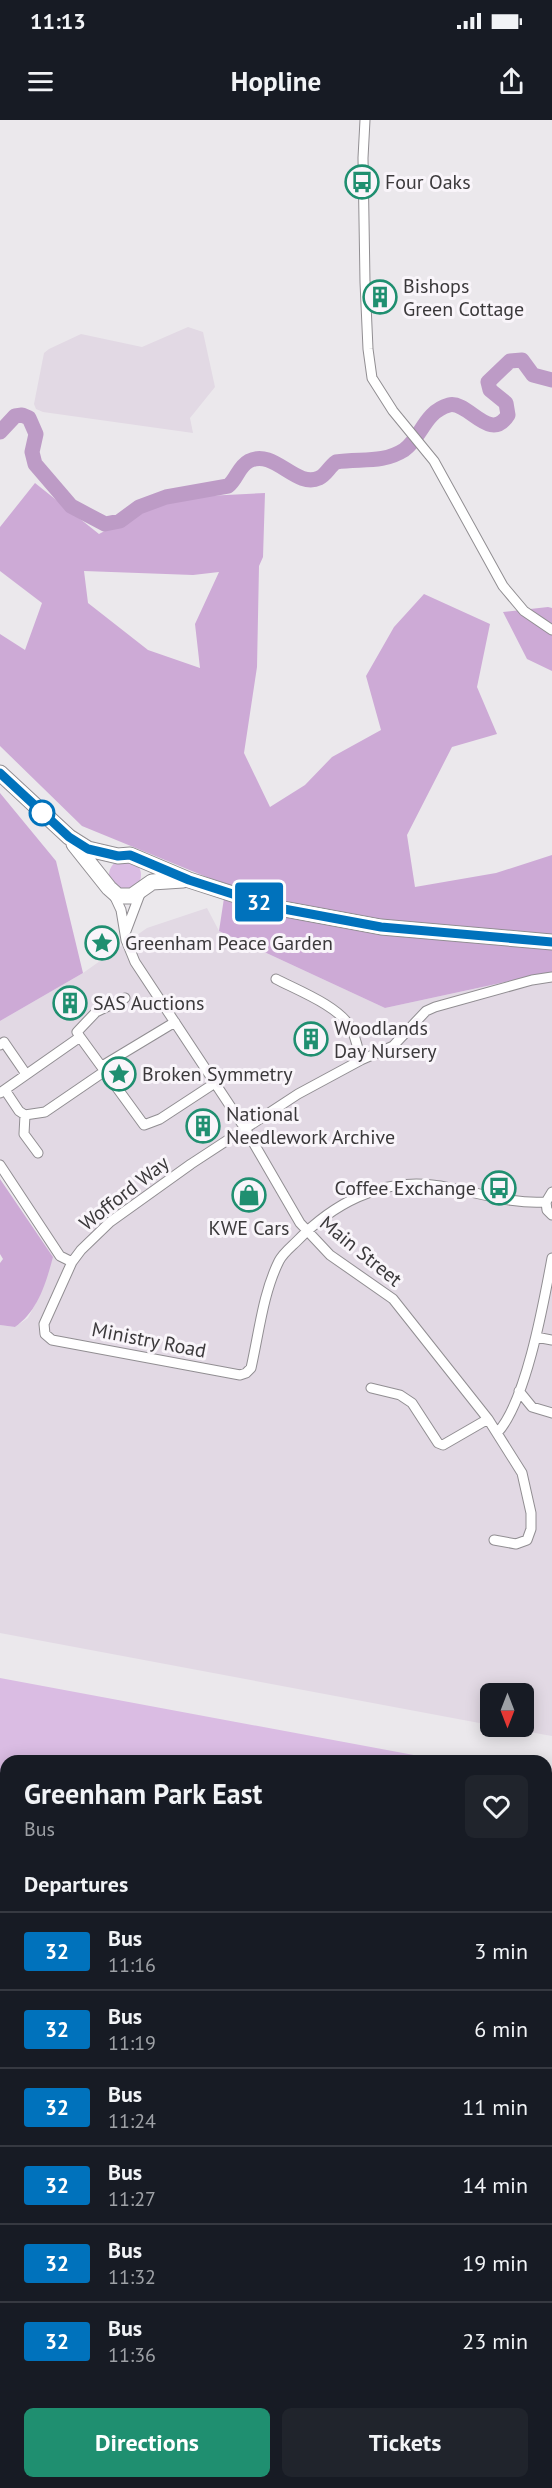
<!DOCTYPE html>
<html lang="en">
<head>
<meta charset="utf-8">
<style>
  :root { --surface:#171b24; --page:#20242c; --text:#f1f3f6; --muted:#9ea1a6; --line:#363941; --accent:#1f8f70 }
  body { margin:0; font-family:"PT Sans",sans-serif; background:var(--page); color:var(--text); height:100vh; display:flex; flex-direction:column; font-size:22px; white-space:nowrap }
  * { box-sizing:border-box; margin:0 }
  p { font-size:20px; color:var(--muted) }
  .icon { flex:none; width:33px; height:33px; fill:none; stroke:currentColor; stroke-width:2; stroke-linecap:round; stroke-linejoin:round }
  .map { position:relative; flex:1; overflow:hidden }
  .sheet { position:absolute; left:0px; top:1635px; width:552px; height:734px; display:flex; flex-direction:column; background:var(--surface); border-radius:18px 18px 0 0; box-shadow:0 3px 15px #0003 }
  .sheet>* { flex:none }
  .badge { padding:0 12px; border-radius:4px; font-size:21px; line-height:39px }
  .needle { width:39px; rotate:180deg }
  .fabs { position:absolute; left:480px; top:1563px; display:grid; gap:12px }
  .fabs a { display:grid; place-items:center; width:54px; height:54px; border-radius:9px; background:var(--surface); box-shadow:0 3px 15px #0003; font-size:30px }
  .map>.badge { position:absolute; translate:-50% -50%; box-shadow:0 0 0 3px #fff }
  h2 { padding:0 24px; font-size:22px; line-height:54px }
  .round { display:grid; place-items:center; flex:none; width:63px; height:63px; border-radius:9px; background:var(--page) }
  .overview { display:flex; align-items:center; justify-content:space-between; height:102px; padding:0 24px }
  h1 { font-size:28px; font-weight:800; line-height:45px }
  .action { display:flex; gap:12px; margin-top:auto; padding:12px 24px }
  .action a { flex:1; height:69px; border-radius:9px; background:var(--accent); color:#fff; font-size:24px; font-weight:800; line-height:69px; text-align:center }
  .action a+a { background:var(--page); color:var(--text) }
  ul { padding:0; list-style:none }
  li { display:flex; align-items:center; gap:18px; height:78px; padding:0 24px; border-top:2px solid var(--line) }
  li div { flex:1 }
  li b { display:block; font-size:22px }
  li em { font-style:normal }
  li .badge { min-width:66px; font-weight:700; text-align:center }
  .status { display:flex; justify-content:space-between; align-items:center; height:42px; padding:0 30px; background:var(--surface); direction:ltr }
  .status svg { height:16px; fill:currentColor }
  header { display:flex; justify-content:space-between; align-items:center; height:78px; padding:0 24px; background:var(--surface); font-size:27px; font-weight:800 }
  .map>svg:first-child { display:block }
  .built { fill:#e2d9e4 }
  .green { fill:#dabce3 }
  .forest { fill:#cdaad6; fill-rule:evenodd }
  .lines { fill:none; stroke-linecap:round; stroke-linejoin:round }
  .river { stroke:#bd9bc6; stroke-width:15 }
  .minor-casing { stroke:#918e92; stroke-width:11 }
  .tertiary-casing { stroke:#918e92; stroke-width:14 }
  .trunk-casing { stroke:#918e92; stroke-width:17 }
  .minor { stroke:#fff; stroke-width:9 }
  .tertiary { stroke:#fff; stroke-width:12 }
  .trunk { stroke:#fff; stroke-width:15 }
  .line-casing { stroke:#fff; stroke-width:14 }
  .line { stroke:#0072bc; stroke-width:9 }
  .stop-dot { fill:#fff; stroke:#0072bc; stroke-width:3 }
  .labels { text-anchor:middle; stroke-width:6; stroke-linejoin:round; paint-order:stroke }
  .poi-label { font-size:20px; fill:#3b393b; stroke:#f9f5fa; text-anchor:start }
  .street-label { font-size:20px; fill:#3b393b; stroke:#f9f5fa }
</style>
</head>
<body>
<div class="status"><b>11:13</b><svg viewBox="0 0 49 12"><path d="M0 12V9h3v3zM5 12V6h3v6zM10 12V3h3v9zM15 12V0h3v12zM26 1h20v11H26zM47 4h2v5h-2z"/></svg></div>
<header><svg class="icon" aria-label="menu" viewBox="0 0 24 24"><path d="M4 6h16M4 12h16M4 18h16"/></svg>Hopline<svg class="icon" aria-label="share" viewBox="0 0 24 24"><path d="M12 15V3M7 8l5-5 5 5M5 13v7h14v-7"/></svg></header>
<div class="map">
<svg width="552" height="2368" viewBox="0 0 552 2368">
  <rect width="100%" height="100%" fill="#ebe8ec"/>
  <path class="built" d="M 188,207 L 203,212 L 215,267 L 190,298 L 193,313 L 43,292 L 36,289 L 34,284 L 44,233 L 49,229 L 81,214 L 142,227 Z
    M 207,788 L 219,811 L 385,888 L 552,852 L 552,1616 L 501,1607 L 524,1606 L 524,1574 L 490,1574 L 490,1605 L 0,1513 L 0,1205 L 15,1207 L 28,1198 L 39,1177 L 53,1137 L 22,1087 L 17,1069 L 0,1046 L 0,901 L 83,853 L 147,808 Z"/>
  <path class="green" d="M109 755a16 16 0 1 1 32 0a16 16 0 1 1-32 0Z
    M 0,1558 L 446,1641 L 6,1641 L 6,2055 L 0,2050 Z
    M 546,1660 L 552,1661 L 552,2368 L 204,2368 L 202,2363 L 546,2362 Z"/>
  <path class="forest" d="M 35,363 L 99,414 L 167,378 L 265,373 L 263,437 L 259,446 L 257,547 L 244,633 L 270,687 L 305,665 L 332,637 L 381,610 L 366,556 L 394,507 L 424,474 L 490,504 L 477,567 L 497,614 L 452,627 L 407,715 L 415,767 L 496,753 L 552,735 L 552,852 L 385,888 L 219,811 L 226,765 L 82,706 L 0,626 L 0,514 L 25,530 L 42,483 L 0,451 L 0,407 ZM 84,451 L 193,455 L 219,452 L 195,504 L 200,548 L 148,530 L 88,483 Z
    M 548,487 L 552,488 L 552,551 L 527,539 L 503,492 Z
    M 0,673 L 56,741 L 83,853 L 0,901 Z
    M 0,1059 L 53,1137 C 46,1163 38,1191 15,1207 L 0,1205 L 0,1143 L 3,1139 L 0,1134 Z"/>
  <g class="lines">
    <path class="river" d="M 0,312 L 15,296 L 22,295 L 29,298 L 36,314 L 32,332 L 35,344 L 71,386 L 105,404 L 120,401 L 139,387 L 166,377 L 228,366 C 237,359 238,347 249,341 C 274,328 296,369 319,358 C 326,355 329,347 336,342 C 360,338 382,344 404,330 C 422,317 424,292 449,285 C 468,280 490,324 508,295 L 506,283 L 490,270 L 488,262 L 510,241 L 522,240 L 533,255 L 552,260"/>
    <defs>
      <path id="minor" d="M 365,0 L 363,38 L 365,162 L 368,229 L 372,258 L 393,291 L 434,341 L 503,466 L 524,491 L 552,510
        M 114,775 L 121,790 L 126,820 L 135,842 L 246,1010 L 300,1103 L 330,1135 L 393,1179 L 488,1299 L 522,1353 L 531,1393 L 531,1409 L 527,1420 L 516,1424 L 494,1420
        M 126,811 L 140,774
        M 276,859 C 297,870 339,886 351,908 C 356,918 358,930 361,940
        M 80,917 L 77,912 L 96,892 L 125,878
        M 0,925 L 4,922 L 26,954
        M 102,946 L 175,902
        M 5,970 L 19,991 L 25,995 L 45,992 L 105,951
        M 0,973 L 80,917 L 144,1005 L 160,999 L 215,963
        M 25,995 L 24,1014 L 38,1033
        M 0,1045 L 60,1136 L 72,1142
        M 552,1072 L 546,1082 L 547,1090 L 552,1095
        M 546,1082 C 508,1085 470,1069 432,1065 C 379,1059 333,1084 297,1121 C 291,1127 283,1133 279,1141 C 263,1173 259,1213 251,1248 L 246,1253 L 240,1255 L 52,1220 L 45,1214 L 44,1204 L 72,1142 L 81,1130 L 110,1102 L 191,1044 L 298,974 L 361,940 L 393,926 L 426,891 L 435,887 L 532,860 L 552,857
        M 536,1217 L 552,1220
        M 371,1268 L 400,1275 L 412,1283 L 438,1323 L 443,1325 L 488,1299
        M 519,1271 L 532,1287 L 552,1293
        M 497,1313 C 526,1283 544,1181 552,1138"/>
      <path id="tertiary" d="M 0,2092 L 6,2096
        M 170,2362 L 171,2368"/>
      <path id="trunk" d="M 0,653 L 69,717 L 88,729 L 118,736 L 130,735 L 189,760 L 273,787 L 381,807 L 552,822
        M 74,724 L 109,768 L 118,776 L 132,776 L 152,762 L 183,760"/>
    </defs>
    <use href="#minor" class="minor-casing"/>
    <use href="#tertiary" class="tertiary-casing"/>
    <use href="#trunk" class="trunk-casing"/>
    <use href="#minor" class="minor"/>
    <use href="#tertiary" class="tertiary"/>
    <use href="#trunk" class="trunk"/>
  </g>
  <g class="lines">
    <defs>
      <path id="line" d="M 0,653 L 69,717 L 88,729 L 118,736 L 130,735 L 189,760 L 273,787 L 381,807 L 552,822"/>
    </defs>
    <use href="#line" class="line-casing"/>
    <use href="#line" class="line"/>
  </g>
  <defs>
    <symbol id="bus-ring" viewBox="-11 -11 22 22"><circle r="9.5" fill="#f9f5fa" stroke="#1f8f70" stroke-width="1.5"/><path d="M-5-6H5V4H4V6H2V4H-2V6H-4V4H-5ZM-3.5-4V0h7V-4ZM-3.5 1.2v1.5H-2V1.2ZM2 1.2v1.5H3.5V1.2Z" fill="#1f8f70"/></symbol>
    <symbol id="building-ring" viewBox="-11 -11 22 22"><circle r="9.5" fill="#f9f5fa" stroke="#1f8f70" stroke-width="1.5"/><path d="M-4-6H4V6H1V3H-1V6H-4ZM-2.5-4.3h1.7v1.8h-1.7ZM.8-4.3h1.7v1.8H.8ZM-2.5-1h1.7V.8h-1.7ZM.8-1h1.7V.8H.8Z" fill="#1f8f70"/></symbol>
    <symbol id="sight-ring" viewBox="-11 -11 22 22"><circle r="9.5" fill="#f9f5fa" stroke="#1f8f70" stroke-width="1.5"/><path d="M0-6L1.8-2.2L6-1.7L2.9 1.2L3.7 5.4L0 3.3L-3.7 5.4L-2.9 1.2L-6-1.7L-1.8-2.2Z" fill="#1f8f70"/></symbol>
    <symbol id="shop-ring" viewBox="-11 -11 22 22"><circle r="9.5" fill="#f9f5fa" stroke="#1f8f70" stroke-width="1.5"/><path d="M-5-2.5h2.3a2.7 3.5 0 0 1 5.4 0H5L5.5 6h-11ZM-1.5-2.5h3a1.5 2.3 0 0 0-3 0Z" fill="#1f8f70"/></symbol>
  </defs>
  <g fill-rule="evenodd">
    <use href="#bus-ring" x="343" y="43" width="38" height="38"/>
    <use href="#building-ring" x="361" y="158" width="38" height="38"/>
    <use href="#sight-ring" x="83" y="804" width="38" height="38"/>
    <use href="#building-ring" x="51" y="864" width="38" height="38"/>
    <use href="#building-ring" x="292" y="900" width="38" height="38"/>
    <use href="#sight-ring" x="100" y="935" width="38" height="38"/>
    <use href="#building-ring" x="184" y="987" width="38" height="38"/>
    <use href="#bus-ring" x="480" y="1049" width="38" height="38"/>
    <use href="#shop-ring" x="230" y="1056" width="38" height="38"/>
  </g>
  <circle class="stop-dot" cx="42" cy="693" r="12"/>
  <g class="labels">
    <g class="poi-label">
      <text x="385" y="69">Four Oaks</text>
      <text x="403" y="173">Bishops<tspan x="403" dy="23">Green Cottage</tspan></text>
      <text x="125" y="830">Greenham Peace Garden</text>
      <text x="93" y="890">SAS Auctions</text>
      <text x="334" y="915">Woodlands<tspan x="334" dy="23">Day Nursery</tspan></text>
      <text x="142" y="961">Broken Symmetry</text>
      <text x="226" y="1001">National<tspan x="226" dy="23">Needlework Archive</tspan></text>
      <text x="476" y="1075" text-anchor="end">Coffee Exchange</text>
      <text x="249" y="1115" text-anchor="middle">KWE Cars</text>
    </g>
    <g class="street-label">
      <text transform="translate(124 1073) rotate(-38)" y="7">Wofford Way</text>
      <text transform="translate(361 1131) rotate(39)" y="7">Main Street</text>
      <text transform="translate(149 1220) rotate(11)" y="7">Ministry Road</text>
    </g>
  </g>
</svg>
<div class="fabs">
<a><svg class="needle" viewBox="-14 -14 28 28"><path d="M0-13l5 13h-10z" fill="#e53935"/><path d="M0 13l5-13h-10z" fill="#9ea1a6"/></svg></a>
</div>
<b class="badge" style="left:259px;top:782px;background:#0072bc;color:#fff">32</b>
<section class="sheet">
<div class="overview"><div><h1>Greenham Park East</h1><p>Bus</p></div><a class="round"><svg class="icon" aria-label="heart" viewBox="0 0 24 24"><path d="M12 20l-8-8c-3-5 5-10 8-4 3-6 11-1 8 4z"/></svg></a></div>
<h2>Departures</h2>
<ul>
<li><span class="badge" style="background:#0072bc;color:#fff">32</span><div><b>Bus</b><p>11:16</p></div><em>3 min</em></li>
<li><span class="badge" style="background:#0072bc;color:#fff">32</span><div><b>Bus</b><p>11:19</p></div><em>6 min</em></li>
<li><span class="badge" style="background:#0072bc;color:#fff">32</span><div><b>Bus</b><p>11:24</p></div><em>11 min</em></li>
<li><span class="badge" style="background:#0072bc;color:#fff">32</span><div><b>Bus</b><p>11:27</p></div><em>14 min</em></li>
<li><span class="badge" style="background:#0072bc;color:#fff">32</span><div><b>Bus</b><p>11:32</p></div><em>19 min</em></li>
<li><span class="badge" style="background:#0072bc;color:#fff">32</span><div><b>Bus</b><p>11:36</p></div><em>23 min</em></li>
</ul>
<div class="action"><a>Directions</a><a>Tickets</a></div>
</section>
</div>
</body>
</html>
